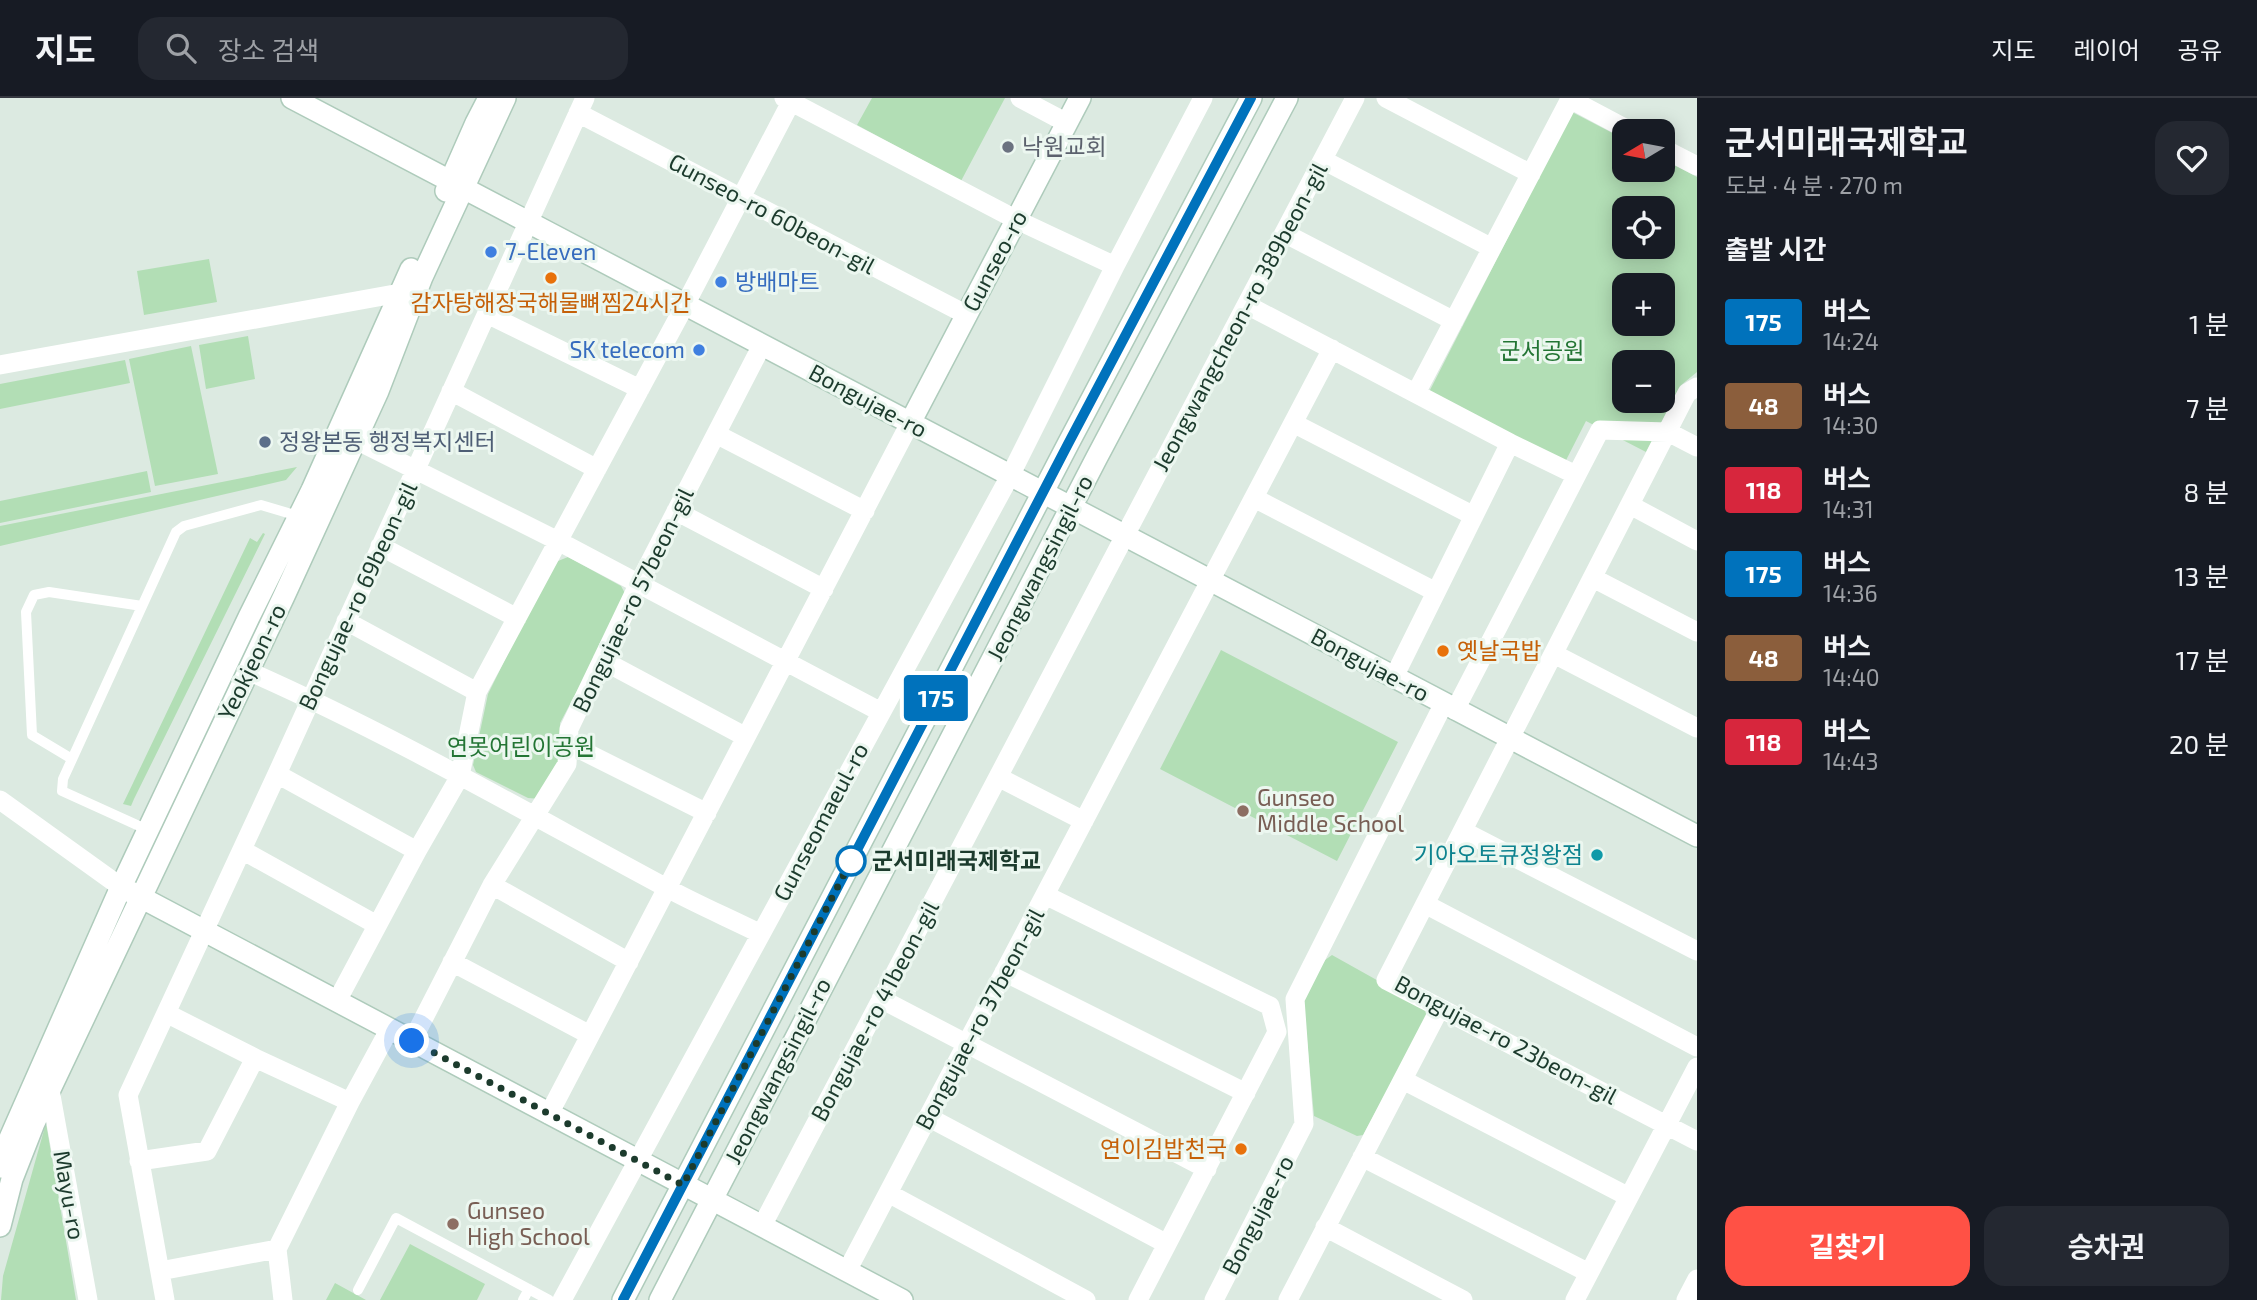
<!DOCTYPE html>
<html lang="ko">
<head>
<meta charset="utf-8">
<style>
  :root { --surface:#171b24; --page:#242831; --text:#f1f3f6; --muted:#9ea1a6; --line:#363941; --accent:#ff5145 }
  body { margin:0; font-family:"Exo 2","Noto Sans KR",sans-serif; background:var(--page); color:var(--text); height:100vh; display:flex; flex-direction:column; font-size:26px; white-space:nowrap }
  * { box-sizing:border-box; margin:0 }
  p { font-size:23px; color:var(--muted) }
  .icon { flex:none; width:38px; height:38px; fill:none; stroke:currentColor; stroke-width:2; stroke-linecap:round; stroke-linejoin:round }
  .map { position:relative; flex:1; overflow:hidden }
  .panel { display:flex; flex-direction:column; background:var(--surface); width:560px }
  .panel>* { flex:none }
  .badge { padding:0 14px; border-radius:5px; font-size:24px; line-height:46px }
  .needle { width:46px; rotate:260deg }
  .fabs { position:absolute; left:1612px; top:21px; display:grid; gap:14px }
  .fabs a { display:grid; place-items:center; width:63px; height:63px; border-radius:14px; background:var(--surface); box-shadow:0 4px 18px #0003; font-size:35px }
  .you { position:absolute; width:35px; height:35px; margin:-18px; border:5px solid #fff; border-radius:50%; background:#1a73e8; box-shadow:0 0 0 10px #1a73e833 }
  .map>.badge { position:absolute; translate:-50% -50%; box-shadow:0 0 0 4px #fff }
  h2 { padding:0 28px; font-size:26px; line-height:63px }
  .round { display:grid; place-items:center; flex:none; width:74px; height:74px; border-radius:21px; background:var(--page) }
  .summary { display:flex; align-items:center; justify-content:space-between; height:119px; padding:0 28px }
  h1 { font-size:33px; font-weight:700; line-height:52px }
  .action { display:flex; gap:14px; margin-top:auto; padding:14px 28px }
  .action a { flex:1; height:80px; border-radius:21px; background:var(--accent); color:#fff; font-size:28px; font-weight:700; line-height:80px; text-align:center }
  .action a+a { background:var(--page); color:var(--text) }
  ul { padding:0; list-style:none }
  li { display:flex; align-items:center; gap:21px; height:84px; padding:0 28px }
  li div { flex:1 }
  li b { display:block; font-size:26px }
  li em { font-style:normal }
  li .badge { min-width:77px; font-weight:700; text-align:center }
  header { display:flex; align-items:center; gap:42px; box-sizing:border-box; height:98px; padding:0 35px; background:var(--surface); border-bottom:2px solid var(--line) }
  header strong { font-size:33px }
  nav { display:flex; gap:38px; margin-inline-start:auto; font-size:24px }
  .search { width:490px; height:63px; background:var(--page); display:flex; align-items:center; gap:18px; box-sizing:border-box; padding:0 24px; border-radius:21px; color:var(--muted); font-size:26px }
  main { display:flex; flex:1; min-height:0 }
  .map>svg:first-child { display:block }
  .green { fill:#b2deb5; fill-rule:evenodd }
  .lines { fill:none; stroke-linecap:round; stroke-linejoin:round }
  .secondary-casing { stroke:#aecbbb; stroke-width:24 }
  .lane { stroke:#fff; stroke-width:10 }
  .street { stroke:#fff; stroke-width:19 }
  .secondary { stroke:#fff; stroke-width:21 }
  .line-casing { stroke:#fff; stroke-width:16 }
  .line { stroke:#0072bc; stroke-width:10 }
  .walk { stroke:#1c3b2d; stroke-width:7; stroke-dasharray:0 12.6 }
  .worship-dot { fill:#6b7280; stroke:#ecf7f0; stroke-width:2.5 }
  .shop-dot { fill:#3f7fe0; stroke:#ecf7f0; stroke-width:2.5 }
  .food-dot { fill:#e8710a; stroke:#ecf7f0; stroke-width:2.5 }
  .service-dot { fill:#5c6f8a; stroke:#ecf7f0; stroke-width:2.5 }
  .education-dot { fill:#8d6e63; stroke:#ecf7f0; stroke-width:2.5 }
  .culture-dot { fill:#0f9aa8; stroke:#ecf7f0; stroke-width:2.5 }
  .stop-dot { fill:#fff; stroke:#0072bc; stroke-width:3.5 }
  .labels { text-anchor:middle; stroke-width:6; stroke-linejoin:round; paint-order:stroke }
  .worship-label { font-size:23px; fill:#5b616d; stroke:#ecf7f0; text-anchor:start }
  .street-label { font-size:23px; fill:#1c3b2d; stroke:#ecf7f0 }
  .shop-label { font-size:23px; fill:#366cbe; stroke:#ecf7f0; text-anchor:start }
  .food-label { font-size:23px; fill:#c56008; stroke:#ecf7f0 }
  .park-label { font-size:23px; fill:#237534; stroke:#ecf7f0 }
  .service-label { font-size:23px; fill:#4e5e75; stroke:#ecf7f0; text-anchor:start }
  .education-label { font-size:23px; fill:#785e54; stroke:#ecf7f0; text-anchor:start }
  .culture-label { font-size:23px; fill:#0d838f; stroke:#ecf7f0; text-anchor:end }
  .stop-label { font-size:23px; font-weight:bold; fill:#1c3b2d; stroke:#ecf7f0; text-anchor:start }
</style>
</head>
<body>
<header>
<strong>지도</strong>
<div class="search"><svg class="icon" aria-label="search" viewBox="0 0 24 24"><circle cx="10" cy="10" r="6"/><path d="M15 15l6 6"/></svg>장소 검색</div>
<nav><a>지도</a><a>레이어</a><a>공유</a></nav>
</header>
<main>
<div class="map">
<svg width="1697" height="1202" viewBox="0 0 1697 1202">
  <rect width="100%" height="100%" fill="#dceae1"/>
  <path class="green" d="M 872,0 L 1005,0 L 961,83 L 857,27 Z
    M 1572,14 L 1624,41 L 1624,72 L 1662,72 L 1663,61 L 1697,79 L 1697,274 L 1680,288 L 1646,354 L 1586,323 L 1558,378 L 1429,294 ZM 1624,110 L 1662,110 L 1662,149 L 1624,149 ZM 1624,187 L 1662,187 L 1662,226 L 1624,226 ZM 1624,264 L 1662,264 L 1662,303 L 1624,303 Z
    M 209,161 L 217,204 L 144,217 L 137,173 Z
    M 248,238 L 255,281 L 206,291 L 199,247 Z
    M 191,248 L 218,376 L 155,388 L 129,261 Z
    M 125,262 L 130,285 L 0,311 L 0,286 Z
    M 297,369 L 286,382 L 0,448 L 0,428 Z
    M 147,373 L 151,394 L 0,425 L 0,403 Z
    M 263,435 L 265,436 L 134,701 L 131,708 L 123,706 L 250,440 L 257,444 Z
    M 568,459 L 621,488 L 627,499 L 560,625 L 564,658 L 541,701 L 528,700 L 476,674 L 473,667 L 488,596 L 553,465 Z
    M 1221,552 L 1398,644 L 1337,763 L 1160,671 Z
    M 1332,857 L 1425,909 L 1427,919 L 1363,1037 L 1357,1038 L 1314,1018 L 1303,898 L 1325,862 Z
    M 46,1025 L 76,1202 L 1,1202 L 3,1178 Z
    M 410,1146 L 485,1186 L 477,1202 L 380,1202 Z
    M 335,1185 L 366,1202 L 326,1202 Z"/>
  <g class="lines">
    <defs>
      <path id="secondary" d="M 292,0 L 1697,738
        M 446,93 L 476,25 L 489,0
        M 910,325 L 1080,0
        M 127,792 L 902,1202
        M 0,1069 L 10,1040 L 121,789 L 249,519 L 312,392 L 411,171
        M 0,1128 L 12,1081 L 34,1025 L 284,498 L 378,293 L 422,179 L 505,0
        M 623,1202 L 1068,346 L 1251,0
        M 660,1202 L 1096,361 L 1287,0"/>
    </defs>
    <use href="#secondary" class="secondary-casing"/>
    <path class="lane" d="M 72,661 L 32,637 L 26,514 L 34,497 L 49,494 L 142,508
      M 148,732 L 62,693 L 63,681 L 176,434 L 184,428 L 261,407 L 298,418
      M 358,1192 L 396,1120 L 549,1202
      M 523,1202 L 529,1191"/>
    <path class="street" d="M 784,0 L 1017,122 L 1115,168
      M 1020,0 L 1067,25
      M 1386,0 L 1531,76
      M 578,15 L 967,217
      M 1662,50 L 1697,68
      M 1323,62 L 1492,150
      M 1284,135 L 1454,223
      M 1247,207 L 1510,345 L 1394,579
      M 487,216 L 640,291
      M 0,267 L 400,195
      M 1697,289 L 1687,295 L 1386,882 L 1697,1043
      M 451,293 L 597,371
      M 1416,295 L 1570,1 L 1630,33
      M 1293,325 L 1474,418
      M 716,336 L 865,413
      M 356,342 L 558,443 L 881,614
      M 1510,345 L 1576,377
      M 1254,400 L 1436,494
      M 1630,407 L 1697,443
      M 676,413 L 824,491
      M 380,448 L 517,520
      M 1593,480 L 1697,534
      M 346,523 L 477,594
      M 1554,556 L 1697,630
      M 602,562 L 746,639
      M 248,573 C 391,636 527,715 665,789 C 696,806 729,820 761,836
      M 1455,612 L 1600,332 L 1668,334 L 1697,349
      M 569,646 L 707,715
      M 277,676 L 417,753
      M 998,679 L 1084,723
      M 0,702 L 121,789
      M 1463,733 L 1697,853
      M 242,752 L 377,827
      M 492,787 L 629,864
      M 1045,797 L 1270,908 L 1277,934 L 1138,1202
      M 1425,806 L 1697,949
      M 452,864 L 590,937
      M 1004,874 L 1246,995
      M 881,901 L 1207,1071
      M 337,903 L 417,753 L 460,678 L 477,594 L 685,207 L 793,0
      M 166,915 L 255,960 L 350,1004
      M 412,943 L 492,787 L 567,666 L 569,631 L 638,487 L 762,247
      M 1403,982 L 1629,1099
      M 50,992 L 88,1202
      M 549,1016 L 910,325
      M 928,1019 L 1167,1146
      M 1362,1059 L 1589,1175
      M 139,1063 L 207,1053 L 255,960
      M 888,1095 L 1086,1202
      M 762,1128 L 1355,0
      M 1325,1129 L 1463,1202
      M 160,1173 L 277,1151
      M 847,1173 L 1332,251
      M 165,1202 L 128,997 L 277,676 L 585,0
      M 283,1202 L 277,1151 L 350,1004 L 389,932
      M 562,1202 L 1011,376 L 1115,168 L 1203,0
      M 1214,1202 L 1304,1026 L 1295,901 L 1444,605
      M 1288,1202 L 1440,910
      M 1575,1202 L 1697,969
      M 1686,1202 L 1697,1181"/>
    <use href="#secondary" class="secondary"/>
  </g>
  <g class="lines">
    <defs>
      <path id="line" d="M 623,1202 L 1068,346 L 1251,0"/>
    </defs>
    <use href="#line" class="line-casing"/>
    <use href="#line" class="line"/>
    <path class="walk" d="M 412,943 L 683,1087 L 851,763"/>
  </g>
  <circle class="worship-dot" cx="1008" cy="49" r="7"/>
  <g class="shop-dot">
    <circle cx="491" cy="154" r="7"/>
    <circle cx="721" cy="184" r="7"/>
    <circle cx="699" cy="252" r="7"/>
  </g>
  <g class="food-dot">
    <circle cx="551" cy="180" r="7"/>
    <circle cx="1443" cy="553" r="7"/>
    <circle cx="1241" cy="1051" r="7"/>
  </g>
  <circle class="service-dot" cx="265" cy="344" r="7"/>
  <g class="education-dot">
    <circle cx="1243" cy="713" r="7"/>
    <circle cx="453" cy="1126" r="7"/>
  </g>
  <circle class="culture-dot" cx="1597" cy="757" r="7"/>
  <circle class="stop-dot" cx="851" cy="763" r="14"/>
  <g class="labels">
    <g class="worship-label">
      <text x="1022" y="57">낙원교회</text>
    </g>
    <g class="street-label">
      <text transform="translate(772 116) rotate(28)" y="8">Gunseo-ro 60beon-gil</text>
      <text transform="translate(995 163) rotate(-62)" y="8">Gunseo-ro</text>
      <text transform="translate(1240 219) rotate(-62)" y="8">Jeongwangcheon-ro 389beon-gil</text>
      <text transform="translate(868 303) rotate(28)" y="8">Bongujae-ro</text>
      <text transform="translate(1040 470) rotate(-63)" y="8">Jeongwangsingil-ro</text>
      <text transform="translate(358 498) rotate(-65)" y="8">Bongujae-ro 69beon-gil</text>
      <text transform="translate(633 502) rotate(-64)" y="8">Bongujae-ro 57beon-gil</text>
      <text transform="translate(252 564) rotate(-64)" y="8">Yeokjeon-ro</text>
      <text transform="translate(1370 567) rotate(28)" y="8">Bongujae-ro</text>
      <text transform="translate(821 724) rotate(-62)" y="8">Gunseomaeul-ro</text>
      <text transform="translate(875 913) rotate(-62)" y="8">Bongujae-ro 41beon-gil</text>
      <text transform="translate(980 921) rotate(-62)" y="8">Bongujae-ro 37beon-gil</text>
      <text transform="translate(1506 942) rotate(28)" y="8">Bongujae-ro 23beon-gil</text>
      <text transform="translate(778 973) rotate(-63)" y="8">Jeongwangsingil-ro</text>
      <text transform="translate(69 1097) rotate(80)" y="8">Mayu-ro</text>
      <text transform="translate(1258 1117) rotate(-63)" y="8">Bongujae-ro</text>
    </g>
    <g class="shop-label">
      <text x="505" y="162">7-Eleven</text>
      <text x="735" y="192">방배마트</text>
      <text x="685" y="260" text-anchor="end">SK telecom</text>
    </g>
    <g class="food-label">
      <text x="551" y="213">감자탕해장국해물뼈찜24시간</text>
      <text x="1457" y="561" text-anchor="start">옛날국밥</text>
      <text x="1227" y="1059" text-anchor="end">연이김밥천국</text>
    </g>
    <g class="park-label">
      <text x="1542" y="261">군서공원</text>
      <text x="521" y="657">연못어린이공원</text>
    </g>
    <g class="service-label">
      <text x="279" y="352">정왕본동 행정복지센터</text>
    </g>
    <g class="education-label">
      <text x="1257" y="708">Gunseo<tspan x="1257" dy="26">Middle School</tspan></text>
      <text x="467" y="1121">Gunseo<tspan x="467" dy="26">High School</tspan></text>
    </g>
    <g class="culture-label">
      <text x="1583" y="765">기아오토큐정왕점</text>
    </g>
    <g class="stop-label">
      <text x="872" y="771">군서미래국제학교</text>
    </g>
  </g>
</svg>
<div class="fabs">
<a><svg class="needle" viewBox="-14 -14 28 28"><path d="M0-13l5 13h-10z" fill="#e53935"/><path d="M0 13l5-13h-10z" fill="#9ea1a6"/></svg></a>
<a><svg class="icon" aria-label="locate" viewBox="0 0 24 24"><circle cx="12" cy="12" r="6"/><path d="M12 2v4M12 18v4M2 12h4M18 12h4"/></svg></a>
<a>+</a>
<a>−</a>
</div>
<div class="you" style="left:412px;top:943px"></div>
<b class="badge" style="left:936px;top:600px;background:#0072bc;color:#fff">175</b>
</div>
<section class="panel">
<div class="summary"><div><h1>군서미래국제학교</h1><p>도보 · 4 분 · 270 m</p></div><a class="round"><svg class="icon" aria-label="heart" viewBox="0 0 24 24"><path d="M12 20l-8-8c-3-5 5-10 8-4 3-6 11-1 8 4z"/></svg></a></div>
<h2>출발 시간</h2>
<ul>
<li><span class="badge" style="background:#0072bc;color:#fff">175</span><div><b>버스</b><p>14:24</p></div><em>1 분</em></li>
<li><span class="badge" style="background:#8b5e3c;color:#fff">48</span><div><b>버스</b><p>14:30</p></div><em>7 분</em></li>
<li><span class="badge" style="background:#d7263d;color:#fff">118</span><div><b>버스</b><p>14:31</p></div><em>8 분</em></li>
<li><span class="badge" style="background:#0072bc;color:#fff">175</span><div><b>버스</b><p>14:36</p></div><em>13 분</em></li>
<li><span class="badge" style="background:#8b5e3c;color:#fff">48</span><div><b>버스</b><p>14:40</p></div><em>17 분</em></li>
<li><span class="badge" style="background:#d7263d;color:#fff">118</span><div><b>버스</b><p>14:43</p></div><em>20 분</em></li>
</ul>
<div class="action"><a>길찾기</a><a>승차권</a></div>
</section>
</main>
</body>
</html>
